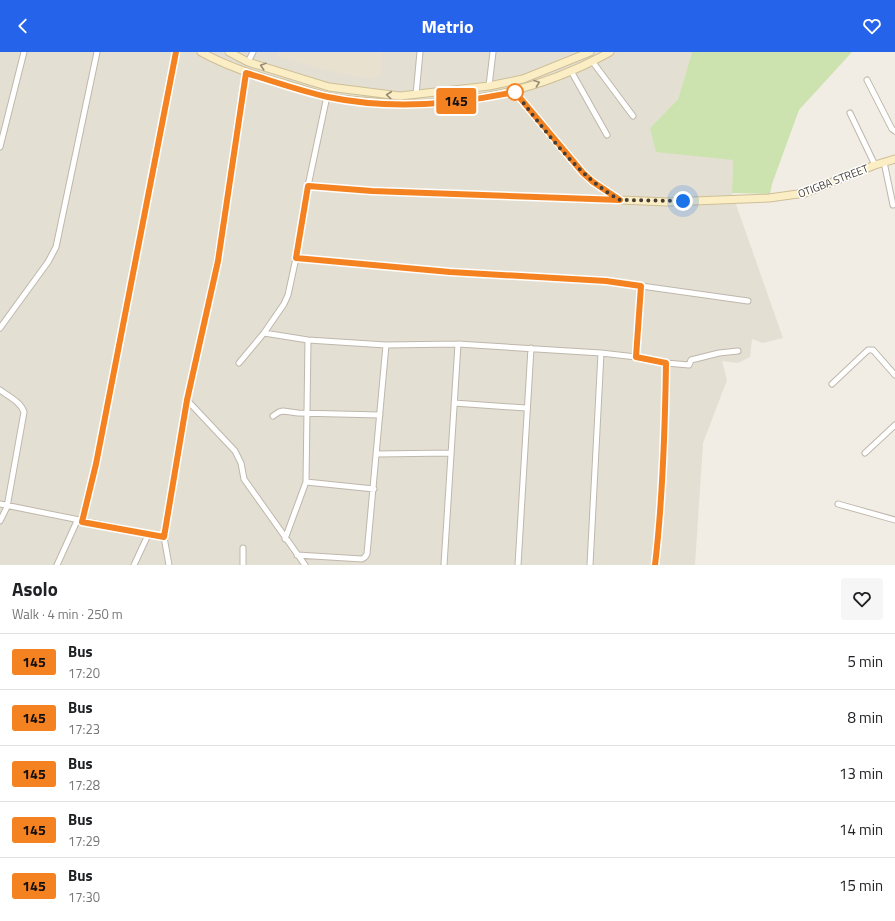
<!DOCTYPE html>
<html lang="en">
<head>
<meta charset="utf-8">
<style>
  :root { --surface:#fff; --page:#f6f6f6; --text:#202124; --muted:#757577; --line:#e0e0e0; --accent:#2563eb }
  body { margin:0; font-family:"Titillium Web",sans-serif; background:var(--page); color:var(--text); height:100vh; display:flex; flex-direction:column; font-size:15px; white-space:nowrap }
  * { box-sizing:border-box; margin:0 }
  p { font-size:13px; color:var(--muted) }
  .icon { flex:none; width:22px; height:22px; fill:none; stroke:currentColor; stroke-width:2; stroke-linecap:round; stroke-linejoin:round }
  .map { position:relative; height:513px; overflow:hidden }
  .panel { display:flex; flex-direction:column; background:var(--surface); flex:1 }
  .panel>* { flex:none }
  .badge { padding:0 8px; border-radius:3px; font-size:14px; line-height:26px }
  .you { position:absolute; width:20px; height:20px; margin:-10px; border:3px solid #fff; border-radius:50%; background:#1a73e8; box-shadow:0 0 0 6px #1a73e833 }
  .map>.badge { position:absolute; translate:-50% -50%; box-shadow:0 0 0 2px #fff }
  .round { display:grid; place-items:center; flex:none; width:42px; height:42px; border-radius:4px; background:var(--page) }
  .headline { display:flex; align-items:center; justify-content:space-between; height:68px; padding:0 12px }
  h1 { font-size:19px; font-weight:700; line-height:30px }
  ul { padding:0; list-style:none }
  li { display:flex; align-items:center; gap:12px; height:56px; padding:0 12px; border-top:1px solid var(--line) }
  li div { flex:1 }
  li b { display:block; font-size:15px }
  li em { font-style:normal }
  li .badge { min-width:44px; font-weight:700; text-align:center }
  header { display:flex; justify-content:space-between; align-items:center; height:52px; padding:0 12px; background:var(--accent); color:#fff; font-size:18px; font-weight:700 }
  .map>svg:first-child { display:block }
  .residential { fill:#e4dfd3 }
  .education { fill:#e9e1cf }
  .green { fill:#cde3af }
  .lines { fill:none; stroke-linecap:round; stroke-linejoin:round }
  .street-casing { stroke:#bfb7ab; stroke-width:7 }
  .secondary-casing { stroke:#cebf97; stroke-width:9 }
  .street { stroke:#fff; stroke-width:5 }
  .secondary { stroke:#fbedc4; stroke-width:7 }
  .oneway { stroke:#968c75 }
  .line-casing { stroke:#fff; stroke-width:9 }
  .line { stroke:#f58220; stroke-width:6 }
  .walk { stroke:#433d35; stroke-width:4; stroke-dasharray:0 7.2 }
  .stop-dot { fill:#fff; stroke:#f58220; stroke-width:2 }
  .labels { text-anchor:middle; stroke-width:3; stroke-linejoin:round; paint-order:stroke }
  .street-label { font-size:11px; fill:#433d35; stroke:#fff }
</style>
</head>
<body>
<header><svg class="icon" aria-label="back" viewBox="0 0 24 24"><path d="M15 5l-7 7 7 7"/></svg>Metrio<svg class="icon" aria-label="heart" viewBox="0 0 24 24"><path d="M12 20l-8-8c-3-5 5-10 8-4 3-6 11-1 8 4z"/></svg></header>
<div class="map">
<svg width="895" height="513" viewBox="0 0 895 513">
  <rect width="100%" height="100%" fill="#f1ede4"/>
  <path class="residential" d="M 0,0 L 692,0 L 678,47 L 650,76 L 733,108 L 732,141 L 783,286 L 763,291 L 752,287 L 750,305 L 738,311 L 722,309 L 727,328 L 703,391 L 695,513 L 0,513 Z"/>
  <path class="education" d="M 279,0 L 382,0 L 380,26 L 361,25 L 325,18 L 277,4 Z"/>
  <path class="green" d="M 692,0 L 852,0 L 799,58 L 772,132 L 770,142 L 732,141 L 733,108 L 656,100 L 650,76 L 678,47 Z"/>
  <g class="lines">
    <defs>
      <path id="street" d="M 592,9 L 633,64
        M 248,10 L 253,0
        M 571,19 L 607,83
        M 867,28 L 892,77 L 895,79
        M 489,34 L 493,0
        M 416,43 L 420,0
        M 850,61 L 875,113
        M 0,95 L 24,0
        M 884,110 L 893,153
        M 308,134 L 372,139 L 619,148
        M 296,206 L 450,220 L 606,229 L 748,249
        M 0,276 L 48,210 L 56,195 L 97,0
        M 264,281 L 308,288 L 386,293 L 458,292 L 601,301 L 636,305 L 666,311 L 689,313 L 691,308 L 719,301 L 738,299
        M 636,305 L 641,234
        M 239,311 L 264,281 L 284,252 L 288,243 L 296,206 L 308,134 L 327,44
        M 832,332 L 868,298 L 873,298 L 895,323
        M 0,338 C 8,344 21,350 24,360 L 7,455 L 0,469
        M 187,348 L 235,399 L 241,411 L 244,427 L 305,513
        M 454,351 L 526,356
        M 273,364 L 279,360 L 283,359 L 298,361 L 380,363
        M 865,401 L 895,373
        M 377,402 L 450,401
        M 306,430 L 374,437
        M 0,452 L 164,485
        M 838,452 L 895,468
        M 83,470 L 96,412 L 176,0
        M 285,487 L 306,430 L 308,288
        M 243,496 L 243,513
        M 297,503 L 362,507 L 365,505 L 367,502 L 386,293
        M 57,513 L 77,469
        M 134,513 L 148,483
        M 169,513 L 164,485 L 187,348 L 217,209 L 246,21
        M 444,513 L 458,292
        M 518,513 L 531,296
        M 590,513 L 601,301
        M 655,513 C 663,446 665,378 666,311"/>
      <path id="secondary" d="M 201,0 C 228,15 256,24 286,32 C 299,36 313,41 326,44 C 342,48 358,49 374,50 C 457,57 538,40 610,0
        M 229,0 L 248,10 L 329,35 L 400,44 L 489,34 L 523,27 L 590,0
        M 515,40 L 583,121 L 593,130 L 620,148 L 668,150 L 769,146 L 805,141 L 875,113 L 895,107"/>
    </defs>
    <use href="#street" class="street-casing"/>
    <use href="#secondary" class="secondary-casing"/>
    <use href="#street" class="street"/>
    <use href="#secondary" class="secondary"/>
  </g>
  <defs><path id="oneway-chevron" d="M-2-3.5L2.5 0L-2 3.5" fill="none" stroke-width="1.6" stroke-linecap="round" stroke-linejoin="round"/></defs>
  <g class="oneway">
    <use href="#oneway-chevron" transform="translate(263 14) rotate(-162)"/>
    <use href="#oneway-chevron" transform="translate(537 31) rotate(-20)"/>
    <use href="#oneway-chevron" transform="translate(389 43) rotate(-174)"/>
  </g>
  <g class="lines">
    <defs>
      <path id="line" d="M 176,0 L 96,412 L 82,470 L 164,485 L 187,348 L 218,209 L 246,21 C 273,29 300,39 328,45 C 390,58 453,53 515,40 L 583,121 L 593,130 L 620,148 L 372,139 L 308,134 L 296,206 L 450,220 L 606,229 L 641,234 L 636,305 L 666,311 C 665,378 663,446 655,513"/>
    </defs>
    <use href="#line" class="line-casing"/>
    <use href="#line" class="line"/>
    <path class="walk" d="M 515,40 C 543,76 579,126 620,148 L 683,149"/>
  </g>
  <circle class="stop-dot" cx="515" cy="40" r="8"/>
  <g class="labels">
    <g class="street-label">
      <text transform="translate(833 129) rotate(-21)" y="4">OTIGBA STREET</text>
    </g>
  </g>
</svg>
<div class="you" style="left:683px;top:149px"></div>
<b class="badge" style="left:456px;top:49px;background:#f58220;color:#111">145</b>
</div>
<section class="panel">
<div class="headline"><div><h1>Asolo</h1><p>Walk · 4 min · 250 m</p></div><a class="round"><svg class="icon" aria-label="heart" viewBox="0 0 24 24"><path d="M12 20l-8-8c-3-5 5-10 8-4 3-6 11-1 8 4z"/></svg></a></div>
<ul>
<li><span class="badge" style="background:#f58220;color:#111">145</span><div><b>Bus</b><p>17:20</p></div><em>5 min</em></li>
<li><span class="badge" style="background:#f58220;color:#111">145</span><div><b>Bus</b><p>17:23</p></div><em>8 min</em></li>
<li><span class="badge" style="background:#f58220;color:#111">145</span><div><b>Bus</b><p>17:28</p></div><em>13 min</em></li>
<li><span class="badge" style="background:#f58220;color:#111">145</span><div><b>Bus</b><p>17:29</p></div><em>14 min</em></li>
<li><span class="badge" style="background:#f58220;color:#111">145</span><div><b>Bus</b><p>17:30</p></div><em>15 min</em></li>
</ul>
</section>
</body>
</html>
